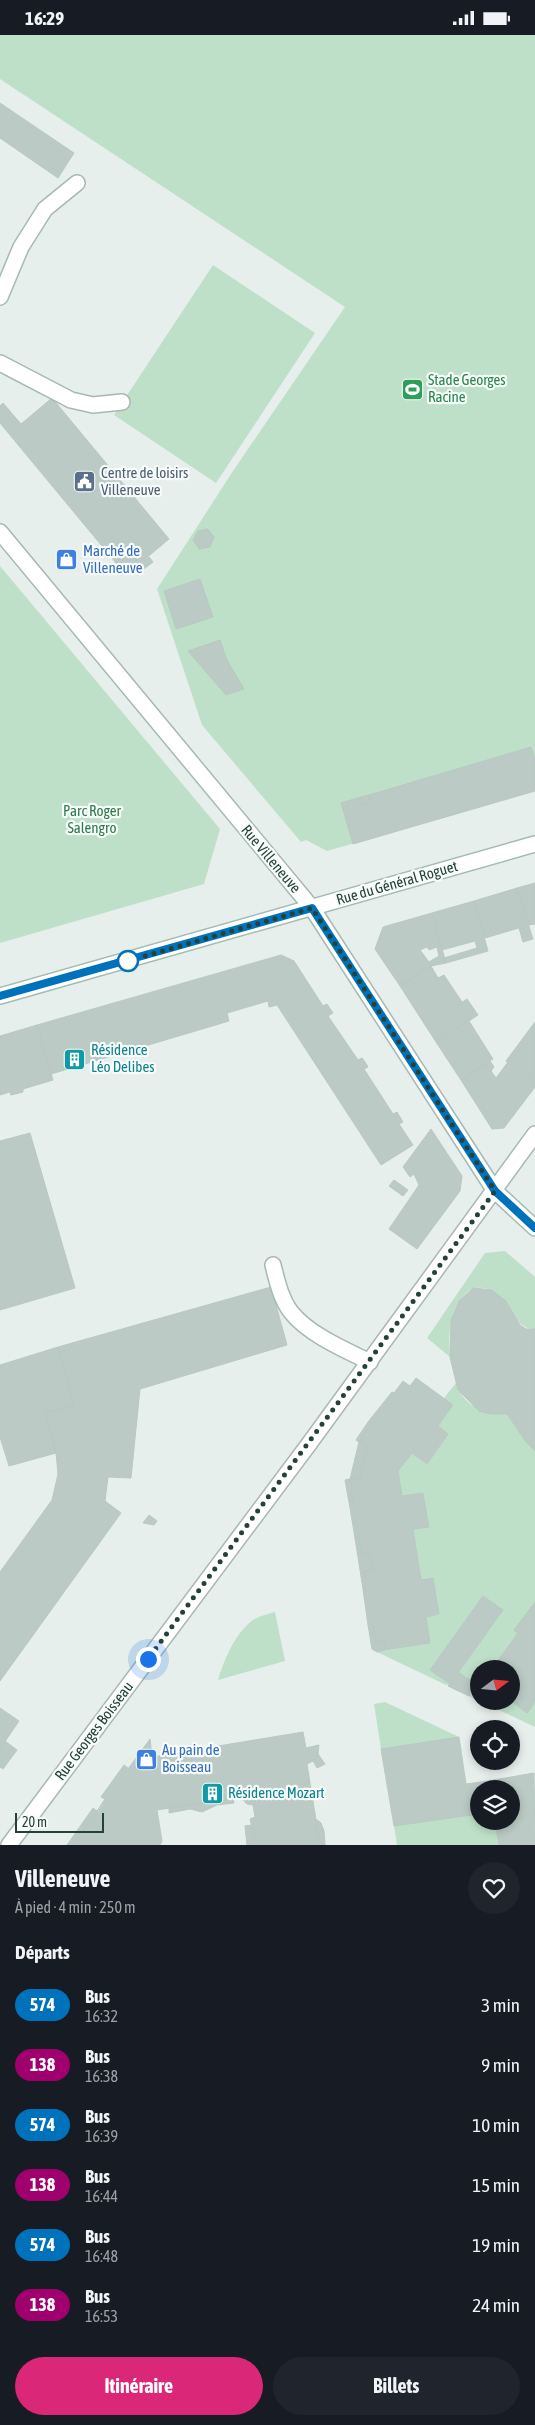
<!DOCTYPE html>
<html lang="fr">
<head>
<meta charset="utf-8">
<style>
  :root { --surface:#171b24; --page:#20242c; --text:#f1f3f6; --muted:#9ea1a6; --accent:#db2777 }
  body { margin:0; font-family:"Asap Condensed",sans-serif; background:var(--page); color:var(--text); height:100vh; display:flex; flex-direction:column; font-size:19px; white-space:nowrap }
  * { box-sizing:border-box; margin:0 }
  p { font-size:16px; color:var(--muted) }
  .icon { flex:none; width:28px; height:28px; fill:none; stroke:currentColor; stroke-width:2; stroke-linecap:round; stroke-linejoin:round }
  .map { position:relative; height:1810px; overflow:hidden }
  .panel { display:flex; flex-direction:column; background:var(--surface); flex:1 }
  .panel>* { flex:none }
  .badge { padding:0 10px; border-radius:16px; font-size:18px; line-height:32px }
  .needle { width:32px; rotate:74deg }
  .controls { position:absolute; left:470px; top:1625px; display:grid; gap:10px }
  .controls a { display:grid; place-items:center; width:50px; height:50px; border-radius:50%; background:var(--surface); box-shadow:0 2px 8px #0003; font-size:25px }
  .scale { position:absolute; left:15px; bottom:12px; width:89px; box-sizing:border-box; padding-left:5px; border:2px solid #24423a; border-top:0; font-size:14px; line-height:18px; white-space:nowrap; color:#24423a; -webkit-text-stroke:4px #f7fbf9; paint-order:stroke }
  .you { position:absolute; width:25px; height:25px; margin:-12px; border:4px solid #fff; border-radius:50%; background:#1a73e8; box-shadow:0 0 0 8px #1a73e833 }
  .map>.badge { position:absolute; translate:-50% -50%; box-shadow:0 0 0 2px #fff }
  h2 { padding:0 15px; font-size:19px; line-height:45px }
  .round { display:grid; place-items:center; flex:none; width:52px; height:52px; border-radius:26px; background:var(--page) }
  .summary { display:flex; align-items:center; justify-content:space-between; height:85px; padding:0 15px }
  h1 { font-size:24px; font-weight:700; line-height:38px }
  .action { display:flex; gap:10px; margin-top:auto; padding:10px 15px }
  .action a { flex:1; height:58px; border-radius:30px; background:var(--accent); color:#fff; font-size:20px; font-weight:700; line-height:58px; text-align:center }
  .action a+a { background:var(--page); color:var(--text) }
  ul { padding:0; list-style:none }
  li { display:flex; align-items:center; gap:15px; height:60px; padding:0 15px }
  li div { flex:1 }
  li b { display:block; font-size:19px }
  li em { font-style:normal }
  li .badge { min-width:55px; font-weight:700; text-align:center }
  .status { display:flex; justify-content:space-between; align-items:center; height:35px; padding:0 25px; background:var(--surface); direction:ltr }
  .status svg { height:14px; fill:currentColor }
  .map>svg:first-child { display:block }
  .green { fill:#bfe0c8 }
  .building { fill:#bbcac4; stroke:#b8c9c2; fill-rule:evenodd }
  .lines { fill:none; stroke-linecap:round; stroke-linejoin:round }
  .lane-casing { stroke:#a8b8b2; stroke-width:18 }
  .street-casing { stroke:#a8b8b2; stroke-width:18 }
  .secondary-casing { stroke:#a4bbb3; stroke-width:18 }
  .lane { stroke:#fff; stroke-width:15 }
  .street { stroke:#fff; stroke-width:15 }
  .secondary { stroke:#fff; stroke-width:15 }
  .line-casing { stroke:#fff; stroke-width:11 }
  .line { stroke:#0072bc; stroke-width:8 }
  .walk { stroke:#24423a; stroke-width:5; stroke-dasharray:0 9 }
  .stop-dot { fill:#fff; stroke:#0072bc; stroke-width:2.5 }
  .labels { text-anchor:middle; stroke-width:4.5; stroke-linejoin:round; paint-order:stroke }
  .leisure-label { font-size:15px; fill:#27864d; stroke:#f7fbf9; text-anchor:start }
  .service-label { font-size:15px; fill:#4e5e75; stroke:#f7fbf9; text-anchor:start }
  .shop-label { font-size:15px; fill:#366cbe; stroke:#f7fbf9; text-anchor:start }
  .park-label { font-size:15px; fill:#2d7a4b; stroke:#f7fbf9 }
  .street-label { font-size:15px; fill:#24423a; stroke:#f7fbf9 }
  .culture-label { font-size:15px; fill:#0d838f; stroke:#f7fbf9; text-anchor:start }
</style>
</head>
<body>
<div class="status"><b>16:29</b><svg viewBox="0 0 49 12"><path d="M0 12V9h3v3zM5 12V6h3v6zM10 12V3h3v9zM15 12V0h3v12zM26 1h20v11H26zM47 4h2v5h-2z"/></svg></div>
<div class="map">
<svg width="535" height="1810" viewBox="0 0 535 1810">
  <rect width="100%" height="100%" fill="#e6efeb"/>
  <path class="green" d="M 0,0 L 535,0 L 535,756 L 327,816 L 306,805 L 301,807 L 202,690 L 157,554 L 233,436 L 345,272 L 0,44 Z
    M 213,230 L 315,298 L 216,448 L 114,380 Z
    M 0,531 L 220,794 L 204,849 L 0,908 Z
    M 505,1216 L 535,1242 L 535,1294 C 507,1294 514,1249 473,1253 C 449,1268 448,1297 450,1322 L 427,1303 L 485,1218 Z
    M 456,1348 C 464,1372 484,1379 507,1379 L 526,1407 L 535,1416 L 535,1567 L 515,1595 L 518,1598 L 494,1632 L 495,1634 L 479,1634 L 479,1666 L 469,1661 L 477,1650 L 458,1637 L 502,1575 L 483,1561 L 430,1635 L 450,1649 L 446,1650 L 377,1617 L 430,1608 L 426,1582 L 439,1579 L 433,1543 L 421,1545 L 413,1494 L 429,1492 L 423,1458 L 402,1461 L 398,1436 L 412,1418 L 427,1429 L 448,1399 L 438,1391 L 453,1370 L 444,1363 Z
    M 275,1577 L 285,1626 L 218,1645 C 224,1625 235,1598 253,1585 C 259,1581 268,1579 275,1577 Z
    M 480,1666 L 511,1666 L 527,1678 L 535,1667 L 535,1692 Z
    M 385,1667 L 459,1702 L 381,1714 L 374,1669 Z
    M 479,1779 L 479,1786 L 495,1786 L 499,1810 L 397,1810 L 394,1791 Z"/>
  <path class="building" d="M 0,68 L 74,118 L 58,143 L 0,103 Z
    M 52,363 L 169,504 L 126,540 L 0,388 L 0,371 L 3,368 L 21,389 Z
    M 208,494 L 214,502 L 210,512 L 199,514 L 193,505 L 198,496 Z
    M 149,522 L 153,527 L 140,537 L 136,532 Z
    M 200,544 L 213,582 L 176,594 L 164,556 Z
    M 220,605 L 227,625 L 244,654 L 226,660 L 188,616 Z
    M 531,712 L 535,725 L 535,756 L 353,809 L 341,768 L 361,762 L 363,770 L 371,767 L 369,760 Z
    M 369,760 L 371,767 L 363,770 L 361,762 Z
    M 535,848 L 535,889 L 528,890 L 517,853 Z
    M 517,853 L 533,904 L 523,907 L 519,893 L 485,903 L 474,866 Z
    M 474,866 L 488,916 L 446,928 L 444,923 L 477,913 L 475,906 L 442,915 L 432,878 Z
    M 432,878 L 446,928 L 431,931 L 400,951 L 375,914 L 383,892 ZM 427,912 L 429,915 L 437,912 L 439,921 L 429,927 L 420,915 Z
    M 281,920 L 294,926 L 323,971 L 327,969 L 333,978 L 328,981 L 358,1025 L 362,1023 L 365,1027 L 368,1032 L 364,1034 L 393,1079 L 397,1077 L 403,1087 L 399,1089 L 413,1110 L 381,1130 L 277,970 L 269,972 L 268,966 L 227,978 L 229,986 L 51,1039 L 37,990 Z
    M 431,931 L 438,943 L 444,940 L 462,967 L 458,970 L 469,986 L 436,1007 L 400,951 Z
    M 467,964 L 478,980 L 469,986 L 458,970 Z
    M 469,986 L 493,1024 L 461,1045 L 436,1007 Z
    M 535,987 L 535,1047 L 506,1026 Z
    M 37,990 L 53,1045 L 23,1054 L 23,1057 L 11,1060 L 10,1057 L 0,1060 L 0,1001 Z
    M 490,1026 L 494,1032 L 491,1036 L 496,1043 L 508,1027 L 535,1047 L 535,1052 L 504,1093 L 492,1094 L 461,1045 Z
    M 431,1094 L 462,1141 L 460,1156 L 417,1214 L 389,1194 L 419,1150 L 414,1139 L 410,1142 L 403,1132 Z
    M 30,1098 L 75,1253 L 0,1275 L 0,1106 Z
    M 394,1145 L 408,1155 L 403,1161 L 389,1151 Z
    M 271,1252 L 287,1310 L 140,1354 L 131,1443 L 108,1442 L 105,1466 L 121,1478 L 0,1646 L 0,1537 L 52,1465 L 58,1439 L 56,1418 L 45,1378 L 74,1370 L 58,1312 Z
    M 473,1253 L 492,1255 L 506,1266 L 520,1290 L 526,1294 L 535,1294 L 535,1416 L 526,1407 L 507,1379 L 491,1379 L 479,1376 L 458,1355 L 450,1322 L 451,1285 L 459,1266 Z
    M 58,1312 L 74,1370 L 45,1378 L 56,1418 L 9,1431 L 0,1402 L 0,1330 Z
    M 416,1343 L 453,1370 L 438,1391 L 448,1399 L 427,1429 L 412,1418 L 398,1436 L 402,1461 L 423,1458 L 429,1492 L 413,1494 L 421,1545 L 433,1543 L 439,1579 L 426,1582 L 430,1608 L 385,1615 L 384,1605 L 375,1606 L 373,1590 L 368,1590 L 363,1554 L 366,1553 L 364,1537 L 373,1535 L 370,1518 L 362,1519 L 359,1502 L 355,1503 L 349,1467 L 353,1466 L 350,1444 L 360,1443 L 367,1412 L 359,1407 L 371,1389 L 368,1387 L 392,1357 L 394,1358 L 403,1346 L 410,1351 Z
    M 368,1387 L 371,1389 L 359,1407 L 356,1405 Z
    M 359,1407 L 367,1412 L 360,1443 L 350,1444 Z
    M 350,1444 L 353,1466 L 349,1467 L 345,1445 Z
    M 149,1480 L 157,1486 L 154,1490 L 143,1488 Z
    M 359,1502 L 362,1519 L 370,1518 L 373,1535 L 364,1537 L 366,1553 L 363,1554 L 355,1503 Z
    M 483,1561 L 503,1575 L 450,1649 L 430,1635 Z
    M 535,1567 L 535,1667 L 527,1678 L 511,1666 L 511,1634 L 493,1632 L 518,1598 L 514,1595 Z
    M 368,1590 L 373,1590 L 375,1606 L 384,1605 L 385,1615 L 377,1617 L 372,1614 Z
    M 458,1637 L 477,1650 L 469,1661 L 448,1651 Z
    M 0,1673 L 19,1686 L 0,1714 Z
    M 303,1697 L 306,1713 L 319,1710 L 318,1719 L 313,1726 L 307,1729 L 320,1810 L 254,1810 L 256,1809 L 250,1784 L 255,1782 L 253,1770 L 247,1769 L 240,1762 L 157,1775 L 162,1806 L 160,1810 L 72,1810 L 150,1704 L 152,1722 Z
    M 459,1702 L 466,1749 L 488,1746 L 489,1754 L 479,1754 L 479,1779 L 394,1791 L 381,1714 Z
    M 5,1706 L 17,1715 L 3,1734 L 0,1732 L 0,1714 Z
    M 318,1719 L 325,1729 L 317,1733 L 313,1726 Z
    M 124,1730 L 128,1733 L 105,1764 L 101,1762 Z
    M 534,1738 L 535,1810 L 499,1810 L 495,1786 L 511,1786 L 511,1754 L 489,1754 L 488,1746 Z
    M 233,1763 L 234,1768 L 217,1770 L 202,1777 L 190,1774 L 169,1778 L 169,1773 Z
    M 105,1764 L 106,1765 L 98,1777 L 97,1776 Z
    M 93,1773 L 97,1776 L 72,1810 L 67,1810 Z
    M 316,1784 L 321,1788 L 324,1796 L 325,1810 L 320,1810 Z
    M 252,1790 L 256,1809 L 247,1810 L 245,1791 Z"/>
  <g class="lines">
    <defs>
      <path id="lane" d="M 0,262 L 21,212 L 45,174 L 77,148
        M 0,328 L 71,365 L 93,370 L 122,367
        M 273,1230 C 277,1246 281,1264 291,1277 C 308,1299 345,1315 370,1327"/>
      <path id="street" d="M 0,497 L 312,873 L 495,1156 L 535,1193
        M 9,1810 L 309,1409 L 535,1099"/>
      <path id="secondary" d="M 0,961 L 535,809"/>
    </defs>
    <use href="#lane" class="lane-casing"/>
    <use href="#street" class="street-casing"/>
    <use href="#secondary" class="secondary-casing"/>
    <use href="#lane" class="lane"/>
    <use href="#street" class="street"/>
    <use href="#secondary" class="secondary"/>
  </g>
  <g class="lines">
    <defs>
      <path id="line" d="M 0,961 L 312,873 L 495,1156 L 535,1193"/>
    </defs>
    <use href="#line" class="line-casing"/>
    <use href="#line" class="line"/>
    <path class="walk" d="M 128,926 L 312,873 L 495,1156 L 148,1624"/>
  </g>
  <defs>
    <symbol id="stadium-square" viewBox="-11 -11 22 22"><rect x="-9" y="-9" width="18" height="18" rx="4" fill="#2e9e5b" stroke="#f7fbf9"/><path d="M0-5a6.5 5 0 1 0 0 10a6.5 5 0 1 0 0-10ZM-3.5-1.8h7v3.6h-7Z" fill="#fff"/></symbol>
    <symbol id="civic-square" viewBox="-11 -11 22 22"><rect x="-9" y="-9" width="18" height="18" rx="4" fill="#5c6f8a" stroke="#f7fbf9"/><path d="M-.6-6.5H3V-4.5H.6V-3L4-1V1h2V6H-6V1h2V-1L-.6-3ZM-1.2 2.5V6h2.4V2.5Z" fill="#fff"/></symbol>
    <symbol id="shop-square" viewBox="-11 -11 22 22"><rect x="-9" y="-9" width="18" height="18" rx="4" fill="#3f7fe0" stroke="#f7fbf9"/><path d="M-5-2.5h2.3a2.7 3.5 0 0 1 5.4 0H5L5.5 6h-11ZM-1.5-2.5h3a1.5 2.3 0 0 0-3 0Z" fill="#fff"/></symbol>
    <symbol id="building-square" viewBox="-11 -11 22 22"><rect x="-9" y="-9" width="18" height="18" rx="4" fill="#0f9aa8" stroke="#f7fbf9"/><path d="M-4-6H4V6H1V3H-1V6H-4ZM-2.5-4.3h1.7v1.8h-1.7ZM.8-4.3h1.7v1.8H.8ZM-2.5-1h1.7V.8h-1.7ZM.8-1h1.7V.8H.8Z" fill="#fff"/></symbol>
  </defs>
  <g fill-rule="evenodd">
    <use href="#stadium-square" x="400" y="342" width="25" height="25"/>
    <use href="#civic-square" x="72" y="434" width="25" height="25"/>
    <use href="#shop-square" x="54" y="512" width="25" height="25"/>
    <use href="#building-square" x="62" y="1012" width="25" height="25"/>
    <use href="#shop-square" x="134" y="1712" width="25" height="25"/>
    <use href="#building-square" x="200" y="1746" width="25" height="25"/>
  </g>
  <circle class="stop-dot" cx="128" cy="926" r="10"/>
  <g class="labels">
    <g class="leisure-label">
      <text x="428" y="350">Stade Georges<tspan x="428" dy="17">Racine</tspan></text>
    </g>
    <g class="service-label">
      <text x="101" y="443">Centre de loisirs<tspan x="101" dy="17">Villeneuve</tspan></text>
    </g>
    <g class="shop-label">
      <text x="83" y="521">Marché de<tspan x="83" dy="17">Villeneuve</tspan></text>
      <text x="162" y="1720">Au pain de<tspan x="162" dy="17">Boisseau</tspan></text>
    </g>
    <g class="park-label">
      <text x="92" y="781">Parc Roger<tspan x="92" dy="17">Salengro</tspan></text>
    </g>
    <g class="street-label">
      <text transform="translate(271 824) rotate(50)" y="5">Rue Villeneuve</text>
      <text transform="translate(397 848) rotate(-16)" y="5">Rue du Général Roguet</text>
      <text transform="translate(94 1696) rotate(-53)" y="5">Rue Georges Boisseau</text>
    </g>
    <g class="culture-label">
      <text x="91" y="1020">Résidence<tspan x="91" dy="17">Léo Delibes</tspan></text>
      <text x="228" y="1763">Résidence Mozart</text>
    </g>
  </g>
</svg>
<div class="controls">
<a><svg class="needle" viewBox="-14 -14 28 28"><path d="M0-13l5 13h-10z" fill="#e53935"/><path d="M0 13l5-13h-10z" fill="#9ea1a6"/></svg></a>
<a><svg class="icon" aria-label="locate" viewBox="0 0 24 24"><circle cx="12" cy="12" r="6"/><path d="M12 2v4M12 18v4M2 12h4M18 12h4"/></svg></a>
<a><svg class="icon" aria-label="layers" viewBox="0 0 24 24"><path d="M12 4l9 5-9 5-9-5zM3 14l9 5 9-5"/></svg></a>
</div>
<div class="scale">20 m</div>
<div class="you" style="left:148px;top:1624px"></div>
</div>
<section class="panel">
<div class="summary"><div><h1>Villeneuve</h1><p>À pied · 4 min · 250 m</p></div><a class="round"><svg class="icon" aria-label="heart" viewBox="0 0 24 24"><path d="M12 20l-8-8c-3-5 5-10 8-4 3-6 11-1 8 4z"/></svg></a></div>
<h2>Départs</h2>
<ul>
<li><span class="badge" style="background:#0072bc;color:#fff">574</span><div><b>Bus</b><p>16:32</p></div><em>3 min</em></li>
<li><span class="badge" style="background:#a0006e;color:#fff">138</span><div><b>Bus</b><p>16:38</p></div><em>9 min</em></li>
<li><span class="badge" style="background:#0072bc;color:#fff">574</span><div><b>Bus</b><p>16:39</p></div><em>10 min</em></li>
<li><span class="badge" style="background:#a0006e;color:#fff">138</span><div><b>Bus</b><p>16:44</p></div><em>15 min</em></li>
<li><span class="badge" style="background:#0072bc;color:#fff">574</span><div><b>Bus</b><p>16:48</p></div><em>19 min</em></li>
<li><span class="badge" style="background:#a0006e;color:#fff">138</span><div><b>Bus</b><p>16:53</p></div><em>24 min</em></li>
</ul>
<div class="action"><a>Itinéraire</a><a>Billets</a></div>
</section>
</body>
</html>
